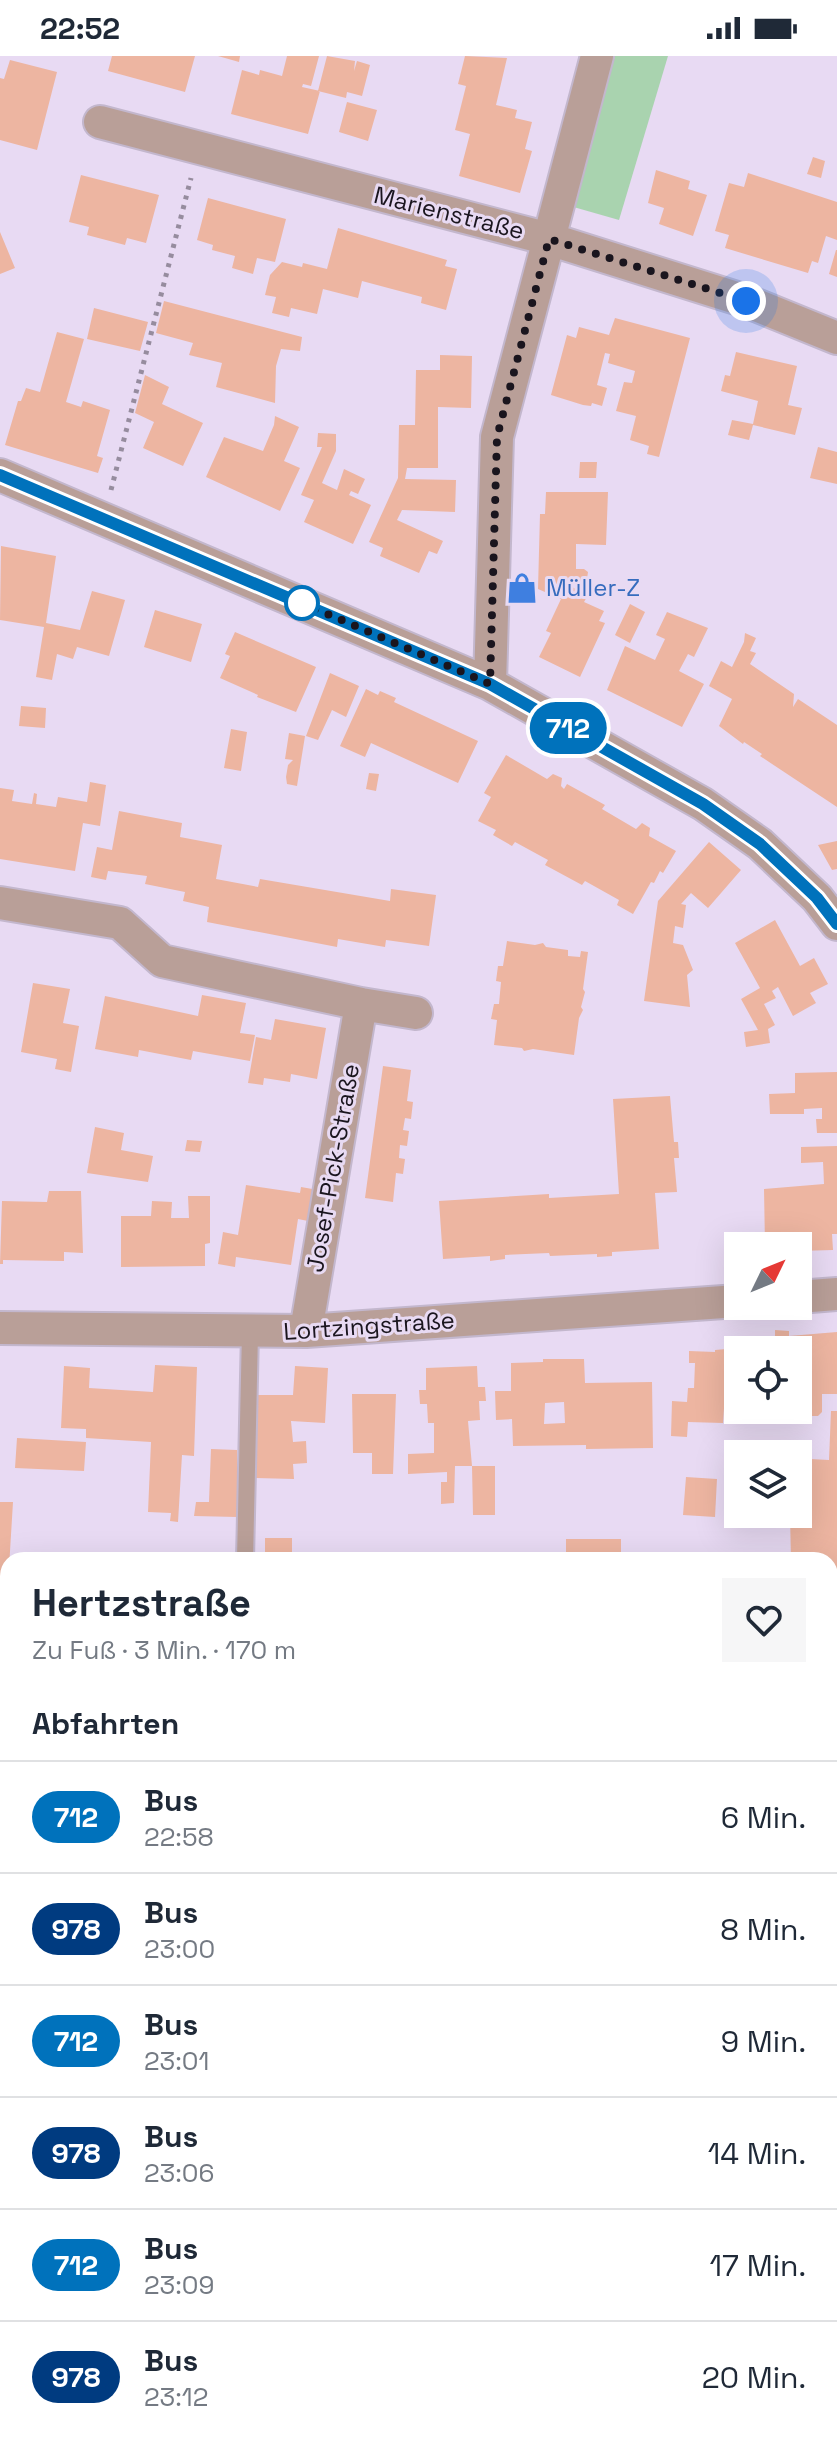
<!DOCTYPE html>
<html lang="de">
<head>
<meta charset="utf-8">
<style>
  :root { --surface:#fff; --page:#f6f6f7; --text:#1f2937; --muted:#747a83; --line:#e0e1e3 }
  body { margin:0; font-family:"Space Grotesk",sans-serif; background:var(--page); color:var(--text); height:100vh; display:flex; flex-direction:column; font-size:30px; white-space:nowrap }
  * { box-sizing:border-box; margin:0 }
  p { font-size:26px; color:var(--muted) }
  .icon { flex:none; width:44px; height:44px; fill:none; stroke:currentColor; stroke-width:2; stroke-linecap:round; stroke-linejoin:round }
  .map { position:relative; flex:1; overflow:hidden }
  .drawer { position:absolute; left:0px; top:1496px; width:838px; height:896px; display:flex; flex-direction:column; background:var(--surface); border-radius:24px 24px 0 0; box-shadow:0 8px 32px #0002 }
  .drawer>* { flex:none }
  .badge { padding:0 16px; border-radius:26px; font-size:28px; line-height:52px }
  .needle { width:52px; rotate:47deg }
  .buttons { position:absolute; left:724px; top:1176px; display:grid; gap:16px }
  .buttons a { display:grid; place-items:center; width:88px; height:88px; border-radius:0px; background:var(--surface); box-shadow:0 8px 32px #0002; font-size:40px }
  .you { position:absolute; width:40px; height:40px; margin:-20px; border:6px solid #fff; border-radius:50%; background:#1a73e8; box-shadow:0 0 0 12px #1a73e833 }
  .map>.badge { position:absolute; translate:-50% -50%; box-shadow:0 0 0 4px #fff }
  h2 { padding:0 32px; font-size:30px; line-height:72px }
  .round { display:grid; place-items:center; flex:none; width:84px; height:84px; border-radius:0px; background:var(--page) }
  .summary { display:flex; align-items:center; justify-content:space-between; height:136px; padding:0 32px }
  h1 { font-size:38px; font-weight:700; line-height:60px }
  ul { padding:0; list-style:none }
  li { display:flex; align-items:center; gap:24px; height:112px; padding:0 32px; border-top:2px solid var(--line) }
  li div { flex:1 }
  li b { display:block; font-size:30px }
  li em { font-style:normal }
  li .badge { min-width:88px; font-weight:700; text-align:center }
  .status { display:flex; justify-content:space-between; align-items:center; height:56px; padding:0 40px; background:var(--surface); direction:ltr }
  .status svg { height:22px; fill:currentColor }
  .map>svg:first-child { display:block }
  .green { fill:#a9d3af }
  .building { fill:#edb5a1; fill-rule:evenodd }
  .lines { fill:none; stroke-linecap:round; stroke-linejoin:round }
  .service-casing { stroke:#c3b7cd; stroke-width:20 }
  .minor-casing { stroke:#c3b7cd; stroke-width:36 }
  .path { stroke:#968c9e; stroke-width:5; stroke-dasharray:4 6; stroke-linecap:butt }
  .service { stroke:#b99f98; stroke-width:16 }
  .minor { stroke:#b99f98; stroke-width:32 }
  .line-casing { stroke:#fff; stroke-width:18 }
  .line { stroke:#0072bc; stroke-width:12 }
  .walk { stroke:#1a151e; stroke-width:8; stroke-dasharray:0 14.4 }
  .stop-dot { fill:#fff; stroke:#0072bc; stroke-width:4 }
  .labels { text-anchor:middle; stroke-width:6; stroke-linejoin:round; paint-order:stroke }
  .street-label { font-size:24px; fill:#1a151e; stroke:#e8daf3 }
  .shop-label { font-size:24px; fill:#366cbe; stroke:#e8daf3; text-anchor:start }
</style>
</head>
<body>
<div class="status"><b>22:52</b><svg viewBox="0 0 49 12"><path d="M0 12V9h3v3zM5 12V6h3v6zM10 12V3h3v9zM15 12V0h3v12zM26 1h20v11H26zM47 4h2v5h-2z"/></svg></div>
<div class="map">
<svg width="837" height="2392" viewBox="0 0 837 2392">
  <rect width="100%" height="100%" fill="#e8daf3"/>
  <path class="green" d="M 615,0 L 668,0 L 619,164 L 570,150 Z"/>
  <path class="building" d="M 112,0 L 195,0 L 185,36 L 108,15 Z
    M 218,0 L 240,0 L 239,6 Z
    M 287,0 L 319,0 L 311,30 L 303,28 L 302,31 L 320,35 L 308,78 L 231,58 L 242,14 L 259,19 L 260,14 L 282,20 Z
    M 327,0 L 355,5 L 354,15 L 357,5 L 370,9 L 362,40 L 347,36 L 346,42 L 318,35 Z
    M 465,0 L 507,2 L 496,49 L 517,54 L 515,62 L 532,66 L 525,93 L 532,95 L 520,137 L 459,120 L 470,78 L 455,74 L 466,30 L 458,28 Z
    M 10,4 L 57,16 L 37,94 L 0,84 L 0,22 L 4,23 Z
    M 347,46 L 377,54 L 368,85 L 339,76 Z
    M 813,101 L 825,105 L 821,122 L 807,118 Z
    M 656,114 L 690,125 L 688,133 L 707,139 L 693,180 L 659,168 L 664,152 L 648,147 Z
    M 748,117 L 837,146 L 837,184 L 826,180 L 818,207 L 812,205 L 808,217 L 725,192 L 729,179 L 715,175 L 729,127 L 744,131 Z
    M 81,119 L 159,139 L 146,187 L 127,182 L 125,189 L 87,179 L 89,171 L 69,166 Z
    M 208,142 L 286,163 L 275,206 L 257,202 L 253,218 L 232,212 L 235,200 L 212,194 L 213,189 L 197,184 Z
    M 338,172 L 447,204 L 445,210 L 457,213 L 446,254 L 421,247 L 422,241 L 362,225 L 358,242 L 323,233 L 317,258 L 291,252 L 289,261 L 272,257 L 276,241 L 265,239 L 270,219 L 282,206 L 302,211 L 303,207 L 327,213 Z
    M 0,176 L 15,212 L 0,218 Z
    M 836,194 L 837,194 L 837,221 L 829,218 Z
    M 164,245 L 302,281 L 300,295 L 281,293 L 276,310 L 275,347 L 216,331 L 222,307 L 189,299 L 193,287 L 156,277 Z
    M 94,252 L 148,266 L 140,295 L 87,283 Z
    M 615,262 L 690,282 L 659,401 L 647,398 L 649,390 L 630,384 L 636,360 L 616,355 L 624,326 L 632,327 L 635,315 L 608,307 L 610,298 L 605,297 L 597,329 L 607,332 L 602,350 L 592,347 L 591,350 L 583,349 L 551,339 L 567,279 L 576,282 L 579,271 L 609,279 Z
    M 57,276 L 84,283 L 66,346 L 81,351 L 83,345 L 110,354 L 97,400 L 103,402 L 98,417 L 5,389 L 18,345 L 21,345 L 26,332 L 40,336 Z
    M 736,296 L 797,310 L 788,349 L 802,352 L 795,379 L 753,369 L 749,384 L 728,379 L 732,364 L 753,368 L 758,345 L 721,335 L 725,319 L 730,320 Z
    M 440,299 L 472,300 L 471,352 L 438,351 L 438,412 L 407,412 L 405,423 L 456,424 L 455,456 L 402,454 L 397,464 L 443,485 L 437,498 L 429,495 L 419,517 L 380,500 L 383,492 L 369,486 L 398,422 L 399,369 L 415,369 L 416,314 L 440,314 Z
    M 145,319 L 169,331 L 162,348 L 203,367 L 183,410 L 143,392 L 154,366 L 135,357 Z
    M 275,360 L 299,371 L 284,405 L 300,412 L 280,455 L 206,421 L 224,381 L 263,395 L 274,369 Z
    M 318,377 L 336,378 L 336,395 L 322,427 L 337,434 L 344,413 L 365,423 L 358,438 L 351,435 L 349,439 L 371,449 L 353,488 L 304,466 L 314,444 L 301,439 L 322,391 L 317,391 Z
    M 818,391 L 837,396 L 837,428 L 810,422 Z
    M 580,406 L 597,406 L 596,422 L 579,422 Z
    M 546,436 L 608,436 L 606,489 L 576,488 L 576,513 L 584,513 L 588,516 L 587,523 L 584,527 L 571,527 L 570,530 L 588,539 L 584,546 L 604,555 L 599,565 L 605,567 L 580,621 L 539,601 L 551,577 L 546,575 L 561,543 L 538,533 L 540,458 L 545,458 Z
    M 1,490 L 56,500 L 46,567 L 80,574 L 92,535 L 125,544 L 109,600 L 77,591 L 73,603 L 57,598 L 52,624 L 36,621 L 44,571 L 0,564 Z
    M 630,548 L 645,556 L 630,587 L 615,579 Z
    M 155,554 L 202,568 L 191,606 L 144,591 Z
    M 667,556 L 708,572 L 694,601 L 688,598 L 679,615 L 704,628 L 682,671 L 607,634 L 625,590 L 655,604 L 665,583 L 656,579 Z
    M 235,576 L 316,611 L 296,656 L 257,641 L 258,639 L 220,622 L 230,600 L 225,598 Z
    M 745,577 L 756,582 L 750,595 L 756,597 L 750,608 L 794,638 L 793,651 L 798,643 L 837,669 L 837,751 L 760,700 L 762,698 L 744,686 L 743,688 L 719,670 L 732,643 L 709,630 L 721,605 L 732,611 L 744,586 Z
    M 330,617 L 359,630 L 346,661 L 332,654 L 318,684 L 306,680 Z
    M 366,633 L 378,639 L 380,635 L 396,642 L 394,646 L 478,685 L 458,727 L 371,687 L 365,701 L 340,690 Z
    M 21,650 L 46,652 L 45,672 L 19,670 Z
    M 231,673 L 247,676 L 241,715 L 224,712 Z
    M 289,677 L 305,680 L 297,730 L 287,728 L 286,721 L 288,709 L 293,704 L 285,703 Z
    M 506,699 L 547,723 L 553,718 L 562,722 L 561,730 L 564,733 L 567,728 L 605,749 L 602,753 L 636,773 L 642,767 L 650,772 L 649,780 L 676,795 L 663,817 L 660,815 L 654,827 L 651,826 L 633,858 L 617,849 L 619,844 L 585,825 L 582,829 L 545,809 L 548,804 L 515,786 L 512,790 L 493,779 L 496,774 L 478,765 L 491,741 L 484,737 Z
    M 369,717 L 379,718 L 376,735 L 366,733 Z
    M 90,726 L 106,729 L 100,770 L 83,767 L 75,815 L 0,803 L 0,732 L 14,734 L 12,745 L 32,748 L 34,737 L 37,738 L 36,748 L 56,751 L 58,741 L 87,746 Z
    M 119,755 L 182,767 L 180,781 L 222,789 L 216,823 L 258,831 L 260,823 L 390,845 L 391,833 L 436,839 L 429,890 L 386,884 L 385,891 L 338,883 L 337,891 L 207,866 L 209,851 L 183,845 L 185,836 L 145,828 L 147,820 L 108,815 L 106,824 L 91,821 L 97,791 L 112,794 Z
    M 837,785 L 837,813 L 832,814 L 818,789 Z
    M 709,786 L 741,814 L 708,852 L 691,837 L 681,848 L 686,849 L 683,872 L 675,870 L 673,887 L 683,889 L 693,914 L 687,919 L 690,951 L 644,945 L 658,845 Z
    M 775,864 L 800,910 L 814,902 L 828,928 L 810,937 L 816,947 L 793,960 L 778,931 L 772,935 L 776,942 L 764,948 L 775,969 L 768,973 L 770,987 L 746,991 L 744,976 L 758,974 L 741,943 L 760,932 L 735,887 Z
    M 507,885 L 535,889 L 543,887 L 546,891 L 568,894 L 568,900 L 580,901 L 581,895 L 588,896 L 583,933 L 585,936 L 581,951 L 583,954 L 579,962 L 574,999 L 533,993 L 524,995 L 522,992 L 494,989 L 497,964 L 491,963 L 494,948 L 499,948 L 501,926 L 496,925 L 498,910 L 503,910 Z
    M 33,927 L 70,933 L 63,967 L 79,970 L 71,1016 L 55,1013 L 57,1003 L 21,996 Z
    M 202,939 L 246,947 L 240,977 L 255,979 L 250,1005 L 193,995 L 191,1004 L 139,994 L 138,1001 L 95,993 L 105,940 L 198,960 Z
    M 275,963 L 326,972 L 317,1023 L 291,1018 L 290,1026 L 264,1022 L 263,1029 L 248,1027 L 256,981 L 271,984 Z
    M 383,1010 L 411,1014 L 407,1045 L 413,1046 L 411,1063 L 405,1062 L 403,1074 L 409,1075 L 407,1090 L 400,1089 L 399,1102 L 405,1103 L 403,1118 L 396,1117 L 393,1146 L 365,1142 Z
    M 837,1016 L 837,1077 L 817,1077 L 816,1063 L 822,1063 L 822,1052 L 804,1053 L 804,1058 L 770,1058 L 769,1038 L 795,1037 L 795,1017 Z
    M 670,1040 L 674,1086 L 678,1086 L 679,1102 L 674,1102 L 677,1136 L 655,1137 L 659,1193 L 612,1196 L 612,1200 L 597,1201 L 597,1198 L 550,1200 L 549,1197 L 505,1199 L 505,1203 L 490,1205 L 490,1200 L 443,1203 L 439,1145 L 549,1138 L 549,1142 L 619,1138 L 613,1043 Z
    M 95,1071 L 124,1077 L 121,1094 L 153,1100 L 148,1126 L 87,1117 Z
    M 187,1084 L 202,1085 L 200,1096 L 185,1095 Z
    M 837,1090 L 837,1178 L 832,1178 L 833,1194 L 798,1195 L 798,1190 L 765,1190 L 764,1133 L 824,1128 L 823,1106 L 801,1107 L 801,1091 Z
    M 246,1129 L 300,1137 L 301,1131 L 318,1134 L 313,1166 L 298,1163 L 291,1209 L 236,1201 L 235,1211 L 218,1208 L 223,1176 L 238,1179 Z
    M 49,1135 L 81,1135 L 83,1197 L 64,1196 L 64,1205 L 3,1204 L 3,1208 L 0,1208 L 2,1145 L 47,1146 Z
    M 188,1140 L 210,1140 L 210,1187 L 205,1188 L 205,1210 L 121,1211 L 121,1160 L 151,1160 L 152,1145 L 172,1146 L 171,1162 L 189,1162 Z
    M 775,1274 L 789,1275 L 789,1280 L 837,1276 L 837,1338 L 822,1338 L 822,1356 L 818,1360 L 794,1360 L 794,1354 L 798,1354 L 798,1338 L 810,1337 L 810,1316 L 798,1316 L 798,1294 L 762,1294 L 762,1280 L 775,1280 Z
    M 738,1292 L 738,1322 L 726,1323 L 723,1367 L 688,1366 L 687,1381 L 671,1380 L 672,1345 L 687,1346 L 688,1332 L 694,1332 L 695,1307 L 689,1307 L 689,1295 L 715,1296 L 715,1294 Z
    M 543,1303 L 584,1303 L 585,1327 L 652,1326 L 653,1392 L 586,1393 L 586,1389 L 513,1390 L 512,1363 L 496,1364 L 495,1335 L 511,1335 L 511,1307 L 543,1306 ZM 564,1346 L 565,1367 L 544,1368 L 545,1347 Z
    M 155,1309 L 197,1311 L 194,1400 L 182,1399 L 178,1466 L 170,1465 L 171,1457 L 148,1456 L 151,1386 L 86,1382 L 86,1373 L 61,1372 L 64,1310 L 90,1312 L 89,1332 L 153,1336 Z
    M 295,1310 L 328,1312 L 325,1367 L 291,1365 L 293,1386 L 306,1385 L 307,1407 L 293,1408 L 294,1423 L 256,1422 L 257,1339 L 293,1339 Z
    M 477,1310 L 478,1331 L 485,1331 L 486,1345 L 479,1345 L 480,1364 L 468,1365 L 472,1410 L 455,1410 L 454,1447 L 441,1448 L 441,1426 L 447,1426 L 447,1416 L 408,1418 L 408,1398 L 434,1397 L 434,1367 L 428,1367 L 427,1348 L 420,1348 L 419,1334 L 426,1334 L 426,1312 Z
    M 352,1338 L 396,1338 L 393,1418 L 372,1418 L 372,1397 L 353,1397 Z
    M 831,1355 L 837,1355 L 837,1572 L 830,1572 L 830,1504 L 791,1504 L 790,1458 L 798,1458 L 798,1398 L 764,1398 L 764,1386 L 810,1388 L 810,1403 L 829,1404 Z
    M 17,1382 L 86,1386 L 84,1415 L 15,1412 Z
    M 211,1393 L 237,1394 L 237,1461 L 194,1460 L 196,1446 L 209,1446 Z
    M 472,1410 L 495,1410 L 495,1459 L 473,1459 Z
    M 686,1421 L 717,1423 L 715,1461 L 683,1459 Z
    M 0,1446 L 13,1446 L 8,1528 L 0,1527 Z
    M 265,1482 L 292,1482 L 292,1498 L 265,1497 Z
    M 566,1483 L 621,1483 L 621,1504 L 570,1504 L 566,1500 Z
    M 830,1607 L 837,1607 L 837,1738 L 832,1738 Z
    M 0,1707 L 8,1707 L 8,1770 L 0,1770 Z
    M 830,1755 L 837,1755 L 837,1822 L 830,1821 Z
    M 830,1836 L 837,1836 L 837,1962 L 830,1963 L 830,1919 L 832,1918 Z
    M 837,2015 L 837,2055 L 830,2056 L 830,2016 Z
    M 837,2083 L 837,2110 L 830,2111 L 830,2084 Z
    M 0,2158 L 8,2158 L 8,2231 L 0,2234 Z
    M 837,2217 L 837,2289 L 830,2289 L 830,2218 Z
    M 8,2296 L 8,2373 L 0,2374 L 0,2298 Z"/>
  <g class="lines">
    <defs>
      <path id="service" d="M 245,1504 L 250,1276
        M 830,1749 L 837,1749
        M 162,2384 L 163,2392
        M 663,2384 L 664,2392"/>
      <path id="minor" d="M 100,66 L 549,183 L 746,245 L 837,282
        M 0,419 L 490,628 L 703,748 L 760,788 L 817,842 L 837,868
        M 490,628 L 497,381 L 597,0
        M 0,847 L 120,867 L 162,905 L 361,948 L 306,1275
        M 361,948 L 416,957
        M 798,1241 L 837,1238
        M 0,1272 L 306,1275 L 738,1245
        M 0,1813 L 8,1813
        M 2,2086 L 8,1896
        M 830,2328 L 837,2327
        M 323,2392 L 394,2384"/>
    </defs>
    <use href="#service" class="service-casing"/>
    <use href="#minor" class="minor-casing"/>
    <path class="path" d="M 111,434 L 191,122
      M 499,2384 L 500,2392"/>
    <use href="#service" class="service"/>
    <use href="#minor" class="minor"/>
  </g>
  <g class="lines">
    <defs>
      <path id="line" d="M 0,419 L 490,628 L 703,748 L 760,788 L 817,842 L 837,868"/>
    </defs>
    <use href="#line" class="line-casing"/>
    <use href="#line" class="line"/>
    <path class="walk" d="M 302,547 L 490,628 L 497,381 L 549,183 L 746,245"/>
  </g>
  <defs>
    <symbol id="shop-bare" viewBox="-9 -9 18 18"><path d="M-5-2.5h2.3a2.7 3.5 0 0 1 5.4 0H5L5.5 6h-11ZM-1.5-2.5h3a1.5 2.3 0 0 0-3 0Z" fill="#3f7fe0" stroke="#e8daf3" stroke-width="2.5" paint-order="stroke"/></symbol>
  </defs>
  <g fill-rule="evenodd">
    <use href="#shop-bare" x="500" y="510" width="44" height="44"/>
  </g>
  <circle class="stop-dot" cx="302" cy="547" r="16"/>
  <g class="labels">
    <g class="street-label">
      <text transform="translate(449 157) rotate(14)" y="8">Marienstraße</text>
      <text transform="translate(333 1112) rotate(-80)" y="8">Josef-Pick-Straße</text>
      <text transform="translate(369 1270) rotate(-4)" y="8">Lortzingstraße</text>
    </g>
    <g class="shop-label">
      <text x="546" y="540">Müller-Z</text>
    </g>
  </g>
</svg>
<div class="buttons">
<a><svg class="needle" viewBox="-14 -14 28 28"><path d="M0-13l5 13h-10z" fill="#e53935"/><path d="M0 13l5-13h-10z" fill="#747a83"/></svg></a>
<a><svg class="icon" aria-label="locate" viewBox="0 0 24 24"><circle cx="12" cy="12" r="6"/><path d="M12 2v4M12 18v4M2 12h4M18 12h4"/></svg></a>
<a><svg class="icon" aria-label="layers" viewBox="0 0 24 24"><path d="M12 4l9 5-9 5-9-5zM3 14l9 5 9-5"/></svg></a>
</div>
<div class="you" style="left:746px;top:245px"></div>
<b class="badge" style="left:568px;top:672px;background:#0072bc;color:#fff">712</b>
<section class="drawer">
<div class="summary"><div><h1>Hertzstraße</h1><p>Zu Fuß · 3 Min. · 170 m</p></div><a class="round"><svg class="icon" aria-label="heart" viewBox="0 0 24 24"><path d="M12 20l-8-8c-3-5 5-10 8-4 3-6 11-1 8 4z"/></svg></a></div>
<h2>Abfahrten</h2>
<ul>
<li><span class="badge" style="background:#0072bc;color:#fff">712</span><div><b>Bus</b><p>22:58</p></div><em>6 Min.</em></li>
<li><span class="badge" style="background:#003b80;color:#fff">978</span><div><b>Bus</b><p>23:00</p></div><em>8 Min.</em></li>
<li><span class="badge" style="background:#0072bc;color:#fff">712</span><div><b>Bus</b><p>23:01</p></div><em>9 Min.</em></li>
<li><span class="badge" style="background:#003b80;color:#fff">978</span><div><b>Bus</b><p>23:06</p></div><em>14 Min.</em></li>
<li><span class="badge" style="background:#0072bc;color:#fff">712</span><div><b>Bus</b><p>23:09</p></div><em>17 Min.</em></li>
<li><span class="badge" style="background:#003b80;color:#fff">978</span><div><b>Bus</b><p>23:12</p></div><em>20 Min.</em></li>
</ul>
</section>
</div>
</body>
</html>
